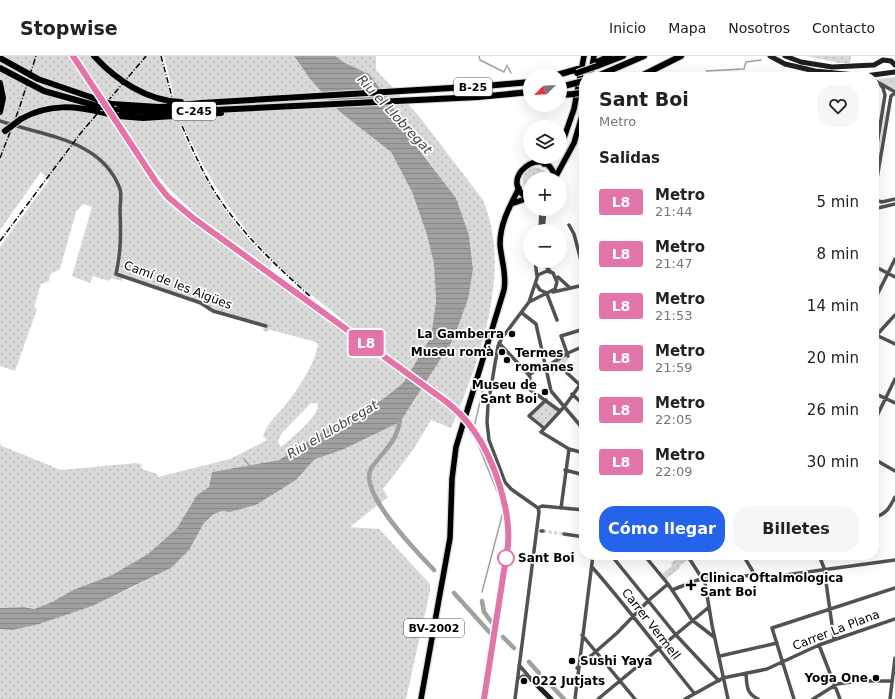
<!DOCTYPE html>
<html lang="es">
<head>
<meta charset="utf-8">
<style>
  :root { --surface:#fff; --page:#f6f6f6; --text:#222; --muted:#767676; --line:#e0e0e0; --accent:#2563eb }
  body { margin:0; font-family:"DejaVu Sans",sans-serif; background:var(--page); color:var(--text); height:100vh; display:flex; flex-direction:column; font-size:15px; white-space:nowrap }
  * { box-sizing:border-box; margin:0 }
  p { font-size:13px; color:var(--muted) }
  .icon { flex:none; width:22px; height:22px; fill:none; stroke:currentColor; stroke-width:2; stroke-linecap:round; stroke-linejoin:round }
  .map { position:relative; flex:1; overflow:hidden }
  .panel { position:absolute; left:579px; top:16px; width:300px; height:488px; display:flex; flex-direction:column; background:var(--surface); border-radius:16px; box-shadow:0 4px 16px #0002 }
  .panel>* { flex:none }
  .badge { padding:0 8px; border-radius:3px; font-size:14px; line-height:26px }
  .needle { width:26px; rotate:246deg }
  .fabs { position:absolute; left:523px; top:12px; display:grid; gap:8px }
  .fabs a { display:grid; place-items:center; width:44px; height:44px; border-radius:50%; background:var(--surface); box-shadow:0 4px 16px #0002; font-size:20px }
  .map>.badge { position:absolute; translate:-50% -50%; box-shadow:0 0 0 2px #fff }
  h2 { padding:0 20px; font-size:15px; line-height:36px }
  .round { display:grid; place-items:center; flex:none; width:42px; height:42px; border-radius:16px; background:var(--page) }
  .overview { display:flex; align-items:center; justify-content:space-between; height:68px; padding:0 20px }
  h1 { font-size:19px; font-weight:600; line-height:30px }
  .action { display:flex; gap:8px; margin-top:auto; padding:8px 20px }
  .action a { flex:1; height:46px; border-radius:16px; background:var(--accent); color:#fff; font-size:16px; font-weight:600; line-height:46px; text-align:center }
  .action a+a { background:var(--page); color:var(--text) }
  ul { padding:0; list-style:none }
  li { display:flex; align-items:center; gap:12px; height:52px; padding:0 20px }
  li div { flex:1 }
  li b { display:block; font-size:15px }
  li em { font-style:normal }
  li .badge { min-width:44px; font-weight:700; text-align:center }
  header { display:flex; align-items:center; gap:24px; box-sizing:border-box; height:56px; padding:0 20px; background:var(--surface); border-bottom:1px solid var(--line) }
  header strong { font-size:19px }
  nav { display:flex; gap:22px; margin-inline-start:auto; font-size:14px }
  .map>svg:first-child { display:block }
  .grass { fill:url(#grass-dots); fill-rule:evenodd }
  .park { fill:url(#park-tufts) }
  .water { fill:url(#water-rules) }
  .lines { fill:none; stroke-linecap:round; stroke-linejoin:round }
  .stream { stroke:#a0a0a0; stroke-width:1.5 }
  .canal { stroke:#a0a0a0; stroke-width:4.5 }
  .street-tunnel { stroke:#d9d9d9; stroke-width:3.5; stroke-dasharray:3.5 2; stroke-linecap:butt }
  .primary-casing { stroke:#dbdbdb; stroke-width:8 }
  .highway-casing { stroke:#dbdbdb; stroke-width:8 }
  .street { stroke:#525252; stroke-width:3.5 }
  .secondary { stroke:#1f1f1f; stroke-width:5 }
  .primary { stroke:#000; stroke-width:5.5 }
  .highway { stroke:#000; stroke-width:6 }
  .rail { stroke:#000; stroke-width:1.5; stroke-dasharray:6 2 1 2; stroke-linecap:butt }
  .highway-bridge-casing { stroke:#dbdbdb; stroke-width:8; stroke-linecap:butt }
  .highway-bridge { stroke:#000; stroke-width:6 }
  .line-casing { stroke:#fff; stroke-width:9 }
  .line { stroke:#e274aa; stroke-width:6 }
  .poi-dot { fill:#000; stroke:#fff; stroke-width:1.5 }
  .stop-dot { fill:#fff; stroke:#e274aa; stroke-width:2 }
  .labels { text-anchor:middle; stroke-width:3.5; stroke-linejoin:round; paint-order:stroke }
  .shield { fill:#fff; stroke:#4c4c4c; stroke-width:1 }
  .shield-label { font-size:11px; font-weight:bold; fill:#000 }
  .street-label { font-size:12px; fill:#000; stroke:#fff }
  .poi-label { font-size:12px; font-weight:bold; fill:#000; stroke:#fff; text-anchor:end }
  .stop-label { font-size:12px; font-weight:bold; fill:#000; stroke:#fff; text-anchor:start }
  .water-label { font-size:13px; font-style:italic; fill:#414141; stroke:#fff }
</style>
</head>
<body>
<header>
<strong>Stopwise</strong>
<nav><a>Inicio</a><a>Mapa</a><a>Nosotros</a><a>Contacto</a></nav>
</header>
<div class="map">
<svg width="895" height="643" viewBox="0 0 895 643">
  <defs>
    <pattern id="grass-dots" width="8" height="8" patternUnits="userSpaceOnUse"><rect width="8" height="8" fill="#d9d9d9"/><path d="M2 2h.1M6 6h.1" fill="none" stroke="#b8b8b8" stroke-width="1.8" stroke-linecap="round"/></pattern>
    <pattern id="park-tufts" width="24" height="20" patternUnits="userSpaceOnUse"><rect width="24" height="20" fill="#d9d9d9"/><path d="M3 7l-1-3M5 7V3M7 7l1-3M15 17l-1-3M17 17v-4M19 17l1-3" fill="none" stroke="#b8b8b8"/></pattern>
    <pattern id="water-rules" width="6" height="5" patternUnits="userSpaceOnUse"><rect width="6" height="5" fill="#a0a0a0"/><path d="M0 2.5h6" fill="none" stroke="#888"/></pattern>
  </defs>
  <rect width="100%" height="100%" fill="#fff"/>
  <path class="grass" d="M 0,0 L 72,0 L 148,120 L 174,149 L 345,274 L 348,268 C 322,247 294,227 271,203 C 233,163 206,118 183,69 L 180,70 C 202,123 230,169 272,208 L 270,212 L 198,160 L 170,134 L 137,93 L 77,0 L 160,0 L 171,41 L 174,40 L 164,0 L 294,0 L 310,23 L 391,96 L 412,136 L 427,179 L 434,208 L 436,245 L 431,281 L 403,327 L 383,343 L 358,358 L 334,369 L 279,404 L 212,416 L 209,431 L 197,439 L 177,472 L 148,498 L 112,519 L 73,534 L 52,546 L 34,553 L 24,551 L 0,552 L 0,387 L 2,390 L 61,414 L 136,407 L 141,408 L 142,413 L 157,418 L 158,421 L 230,403 L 267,384 L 263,380 C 267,368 275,361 283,352 C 295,338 315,308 318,289 L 316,286 L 271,274 L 265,276 L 262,271 L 212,256 L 190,244 L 123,221 L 122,225 L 111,222 L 109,225 L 93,220 L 90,227 L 72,220 L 92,151 L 83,148 L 76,156 L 60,213 L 50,218 L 49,225 L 41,228 L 34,251 L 37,253 L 15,315 L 0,310 L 0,191 L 49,124 L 41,116 L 0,174 ZM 311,347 L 317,347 L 318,349 C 318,361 291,383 281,391 L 280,390 L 278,385 L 282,377 Z
    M 335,0 L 376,0 L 376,14 L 418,59 L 483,144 C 513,214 479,307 451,372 L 431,364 L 413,394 L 383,433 L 388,441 L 350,471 L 379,473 L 430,528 L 430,535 L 406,643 L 0,643 L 0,573 L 12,574 L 36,569 L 129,533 L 171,512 L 189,494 L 204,467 L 214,458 L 222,455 L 230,456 L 256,449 L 296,424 L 315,403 L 342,394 L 400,366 L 453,284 L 473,213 L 469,179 L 456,142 L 397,64 L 393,49 L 369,18 L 345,7 Z
    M 807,0 L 851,0 L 850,7 L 839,7 Z
    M 885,55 L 886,55 L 874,127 L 874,120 Z
    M 535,111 L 544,114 L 549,123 L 530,123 L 530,137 C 518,129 521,114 535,111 Z
    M 546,346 L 558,355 L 544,369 L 531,360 Z
    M 682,499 L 684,499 L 688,504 L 679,510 L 680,512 L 666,523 L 662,518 L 672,510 L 671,507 Z"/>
  <path class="park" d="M 895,21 L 895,34 L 887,31 L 878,23 Z
    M 567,299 L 570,300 L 565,309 L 553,319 L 550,310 Z"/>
  <path class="water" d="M 294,0 L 335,0 L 345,7 L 369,18 L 393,49 L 397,65 L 456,142 L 469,179 L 473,213 L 468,243 L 453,284 L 400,366 L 342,394 L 315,403 L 296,424 L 256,449 L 230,456 L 222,455 L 214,458 L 204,467 L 189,494 L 171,512 L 92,550 L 36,569 L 12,574 L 0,573 L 0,552 L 24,551 L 34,553 L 52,546 L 73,534 L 112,519 L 148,498 L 177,472 L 197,439 L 209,431 L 212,416 L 279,404 L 334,369 L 358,358 L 383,343 L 403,327 L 431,281 L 436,245 L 434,208 L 427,179 L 412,136 L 391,96 L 339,55 L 310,23 Z"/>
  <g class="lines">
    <path class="stream" d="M 479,0 L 480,4 L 504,16 L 507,9
      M 508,11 L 511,17
      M 706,15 L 744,13 L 746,6 L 761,4
      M 244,403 L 249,409
      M 482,536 L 503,456 L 501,445 L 473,376 L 484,328"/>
    <path class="canal" d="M 400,362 C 398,385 385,393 372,411 C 355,434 419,498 434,514
      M 454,537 L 492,579
      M 482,545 L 484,556 L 493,568
      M 503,581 L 514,592
      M 529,606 L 539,617
      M 543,621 L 564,643"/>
    <path class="street-tunnel" d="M 543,475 L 564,478"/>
    <defs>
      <path id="primary" d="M 590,21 L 594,0
        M 560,93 L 574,53 L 584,0
        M 544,108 L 554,101
        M 555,122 L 574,87 L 584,53
        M 530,143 C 492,125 548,82 555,123
        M 511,148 L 528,142
        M 421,643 L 450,482 L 452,423 L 456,391 L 504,234 C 507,218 501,203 500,188 C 500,167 510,150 519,132"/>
      <path id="highway" d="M 94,0 C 116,24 147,45 181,46
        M 0,2 L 38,23 L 99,44
        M 597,6 L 610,0
        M 597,10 L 623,0
        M 0,12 L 44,35 L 101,51
        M 557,19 L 578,13
        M 595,21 L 644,0
        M 639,21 L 681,0
        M 0,27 L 3,42 L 0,56
        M 560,31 L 576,27
        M 560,39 L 574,38
        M 112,48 L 159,51 L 201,47 L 485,30 L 530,26
        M 116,54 L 145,56 L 172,56 L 478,41 L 530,36
        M 118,60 L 143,62 L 221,57
        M 21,63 C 49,47 76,50 105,57"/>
    </defs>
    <use href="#primary" class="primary-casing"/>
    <use href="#highway" class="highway-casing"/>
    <path class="street" d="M 874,24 L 895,36
      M 0,65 C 43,80 102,83 120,133 C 122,139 120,148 120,154 C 121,177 121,196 116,218 L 201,247 L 213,255 L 266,270
      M 874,107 L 885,39 L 883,32 L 879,27
      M 874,140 L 891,40 L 895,37
      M 875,144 L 882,146 L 895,143
      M 874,153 L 895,148
      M 569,169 L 574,178 L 584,216
      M 540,175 L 541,153
      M 543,175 L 545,153
      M 535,205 L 537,220
      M 541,205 L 550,215
      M 874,210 L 895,221
      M 558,221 L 570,232
      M 536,228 L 540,234 L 547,237
      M 553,236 L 584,229
      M 547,238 L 557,264
      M 874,245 L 895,203
      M 529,246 L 555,233 L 557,226 L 553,217 L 547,215 L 538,219 L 529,246 L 502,282 L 498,290 L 488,349 L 487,366 L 489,384 L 505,426 L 511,433 L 538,452
      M 522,257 L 536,268 L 551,335 L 584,374
      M 874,278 L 895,288
      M 874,282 L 895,259
      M 499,287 L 529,319 L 530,322 L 525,330 L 560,355
      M 568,300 L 561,280 L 584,273
      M 546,311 L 568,297 L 584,290
      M 567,317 L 580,329
      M 529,319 L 545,307
      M 874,337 L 895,347
      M 572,338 L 584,349
      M 874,366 L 895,323
      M 544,372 L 529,360 L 546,344
      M 584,397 L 569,393 L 541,376 L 564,351 L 580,329 L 584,328
      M 874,403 L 895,415
      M 565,414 L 584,419
      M 538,452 L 542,450 L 584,454
      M 561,452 L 569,393
      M 874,461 C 886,459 890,451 895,441
      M 541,475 L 543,475
      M 564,478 L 584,481
      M 611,499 L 676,579 L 719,625
      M 644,499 L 668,528 L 692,564 L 714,581
      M 687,499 L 705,527 L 712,569 L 728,643
      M 743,499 L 755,519
      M 819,499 L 824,512 L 834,583
      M 592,511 C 628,552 660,595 694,637
      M 672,534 L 698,524 L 755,519 L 778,520 L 895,504
      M 582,579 L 635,643
      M 819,589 L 840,643
      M 720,600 L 777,587
      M 519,609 L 532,624
      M 577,612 L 617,577 L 649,544 L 668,528
      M 746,617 C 747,630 746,637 758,643
      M 518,623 L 523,620 L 530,622
      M 515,643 L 539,456 L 538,452
      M 575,643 L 593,499
      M 598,643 L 709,551
      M 685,643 L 723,622 L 767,613 L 819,589 L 895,563
      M 794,643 L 772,572 L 895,532
      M 813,643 L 837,628 L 859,625 L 892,625
      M 890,643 L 895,602"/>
    <path class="secondary" d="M 770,0 L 785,8 L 815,15 L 865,20 L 895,16
      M 785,0 L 801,6 L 832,11 L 874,9 L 883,4 L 891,5 L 895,9
      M 532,624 L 551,643"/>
    <use href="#primary" class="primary"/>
    <use href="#highway" class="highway"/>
    <path class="rail" d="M 73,0 L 155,126 L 168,141 L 193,162 L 444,344 C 481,374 507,428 509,475 L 484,643
      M 161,0 L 172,41
      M 182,70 C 192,92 201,113 213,133 C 239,175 274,208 311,241
      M 0,102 L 19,53 L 36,0
      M 0,185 L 80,78 L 146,0"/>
    <defs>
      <path id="highway-bridge" d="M 577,17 L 597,10
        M 576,27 L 584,25
        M 574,38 L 584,36
        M 99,44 L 112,48
        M 101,51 L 116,54
        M 105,57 L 118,60
        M 5,75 L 21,63"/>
    </defs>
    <use href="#highway-bridge" class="highway-bridge-casing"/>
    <use href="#highway-bridge" class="highway-bridge"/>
  </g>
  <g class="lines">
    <defs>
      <path id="line" d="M 73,0 L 156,126 L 168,141 L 193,162 L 444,344 C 456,353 466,363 474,375 C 494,403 511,454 508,489 L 484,643"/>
    </defs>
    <use href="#line" class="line-casing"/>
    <use href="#line" class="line"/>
  </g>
  <g class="poi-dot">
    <circle cx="512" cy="278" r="4"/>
    <circle cx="502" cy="296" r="4"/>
    <circle cx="507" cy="304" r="4"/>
    <circle cx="545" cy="336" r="4"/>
    <path d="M689 523h4v4h4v4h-4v4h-4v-4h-4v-4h4z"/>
    <circle cx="572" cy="605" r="4"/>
    <circle cx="876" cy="622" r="4"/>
    <circle cx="524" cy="625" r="4"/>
  </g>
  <circle class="stop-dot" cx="506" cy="502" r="8"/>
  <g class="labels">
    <g class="shield">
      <rect x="454" y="22" width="38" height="18" rx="3"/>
      <rect x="172" y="46" width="44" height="18" rx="3"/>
      <rect x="404" y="563" width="60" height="18" rx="3"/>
    </g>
    <g class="shield-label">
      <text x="473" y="35">B-25</text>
      <text x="194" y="59">C-245</text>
      <text x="434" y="576">BV-2002</text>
    </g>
    <g class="street-label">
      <text transform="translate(178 229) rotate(21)" y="4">Camí de les Aigües</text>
      <text transform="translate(651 568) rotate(52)" y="4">Carrer Vermell</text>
      <text transform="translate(836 574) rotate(-21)" y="4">Carrer La Plana</text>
    </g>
    <g class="poi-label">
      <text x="504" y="282">La Gamberra</text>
      <text x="494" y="300">Museu romà</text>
      <text x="515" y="301" text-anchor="start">Termes<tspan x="515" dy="14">romanes</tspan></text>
      <text x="537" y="333">Museu de<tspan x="537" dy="14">Sant Boi</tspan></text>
      <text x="700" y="526" text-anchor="start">Clinica Oftalmologica<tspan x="700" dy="14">Sant Boi</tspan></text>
      <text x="580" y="609" text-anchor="start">Sushi Yaya</text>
      <text x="868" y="626">Yoga One</text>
      <text x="532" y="629" text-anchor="start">022 Jutjats</text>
    </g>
    <g class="stop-label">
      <text x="518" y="506">Sant Boi</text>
    </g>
    <g class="water-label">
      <text transform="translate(395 58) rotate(47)" y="5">Riu el Llobregat</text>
      <text transform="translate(332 373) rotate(-30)" y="5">Riu el Llobregat</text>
    </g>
  </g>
</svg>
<div class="fabs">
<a><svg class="needle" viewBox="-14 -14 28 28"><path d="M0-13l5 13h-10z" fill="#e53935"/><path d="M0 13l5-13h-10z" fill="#767676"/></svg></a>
<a><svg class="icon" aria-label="layers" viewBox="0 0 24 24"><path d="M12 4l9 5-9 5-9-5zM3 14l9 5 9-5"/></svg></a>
<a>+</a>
<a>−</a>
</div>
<b class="badge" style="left:366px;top:287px;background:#e274aa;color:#fff">L8</b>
<section class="panel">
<div class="overview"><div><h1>Sant Boi</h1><p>Metro</p></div><a class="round"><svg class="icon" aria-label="heart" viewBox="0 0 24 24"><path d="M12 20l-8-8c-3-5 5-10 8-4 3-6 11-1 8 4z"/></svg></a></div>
<h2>Salidas</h2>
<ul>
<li><span class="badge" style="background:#e274aa;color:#fff">L8</span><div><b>Metro</b><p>21:44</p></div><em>5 min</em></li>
<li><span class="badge" style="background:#e274aa;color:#fff">L8</span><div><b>Metro</b><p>21:47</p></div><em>8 min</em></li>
<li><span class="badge" style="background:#e274aa;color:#fff">L8</span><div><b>Metro</b><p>21:53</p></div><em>14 min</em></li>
<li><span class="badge" style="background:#e274aa;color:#fff">L8</span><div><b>Metro</b><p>21:59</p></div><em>20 min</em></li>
<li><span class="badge" style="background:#e274aa;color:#fff">L8</span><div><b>Metro</b><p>22:05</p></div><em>26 min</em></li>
<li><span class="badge" style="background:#e274aa;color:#fff">L8</span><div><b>Metro</b><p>22:09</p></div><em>30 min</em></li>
</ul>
<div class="action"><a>Cómo llegar</a><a>Billetes</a></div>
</section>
</div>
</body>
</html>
